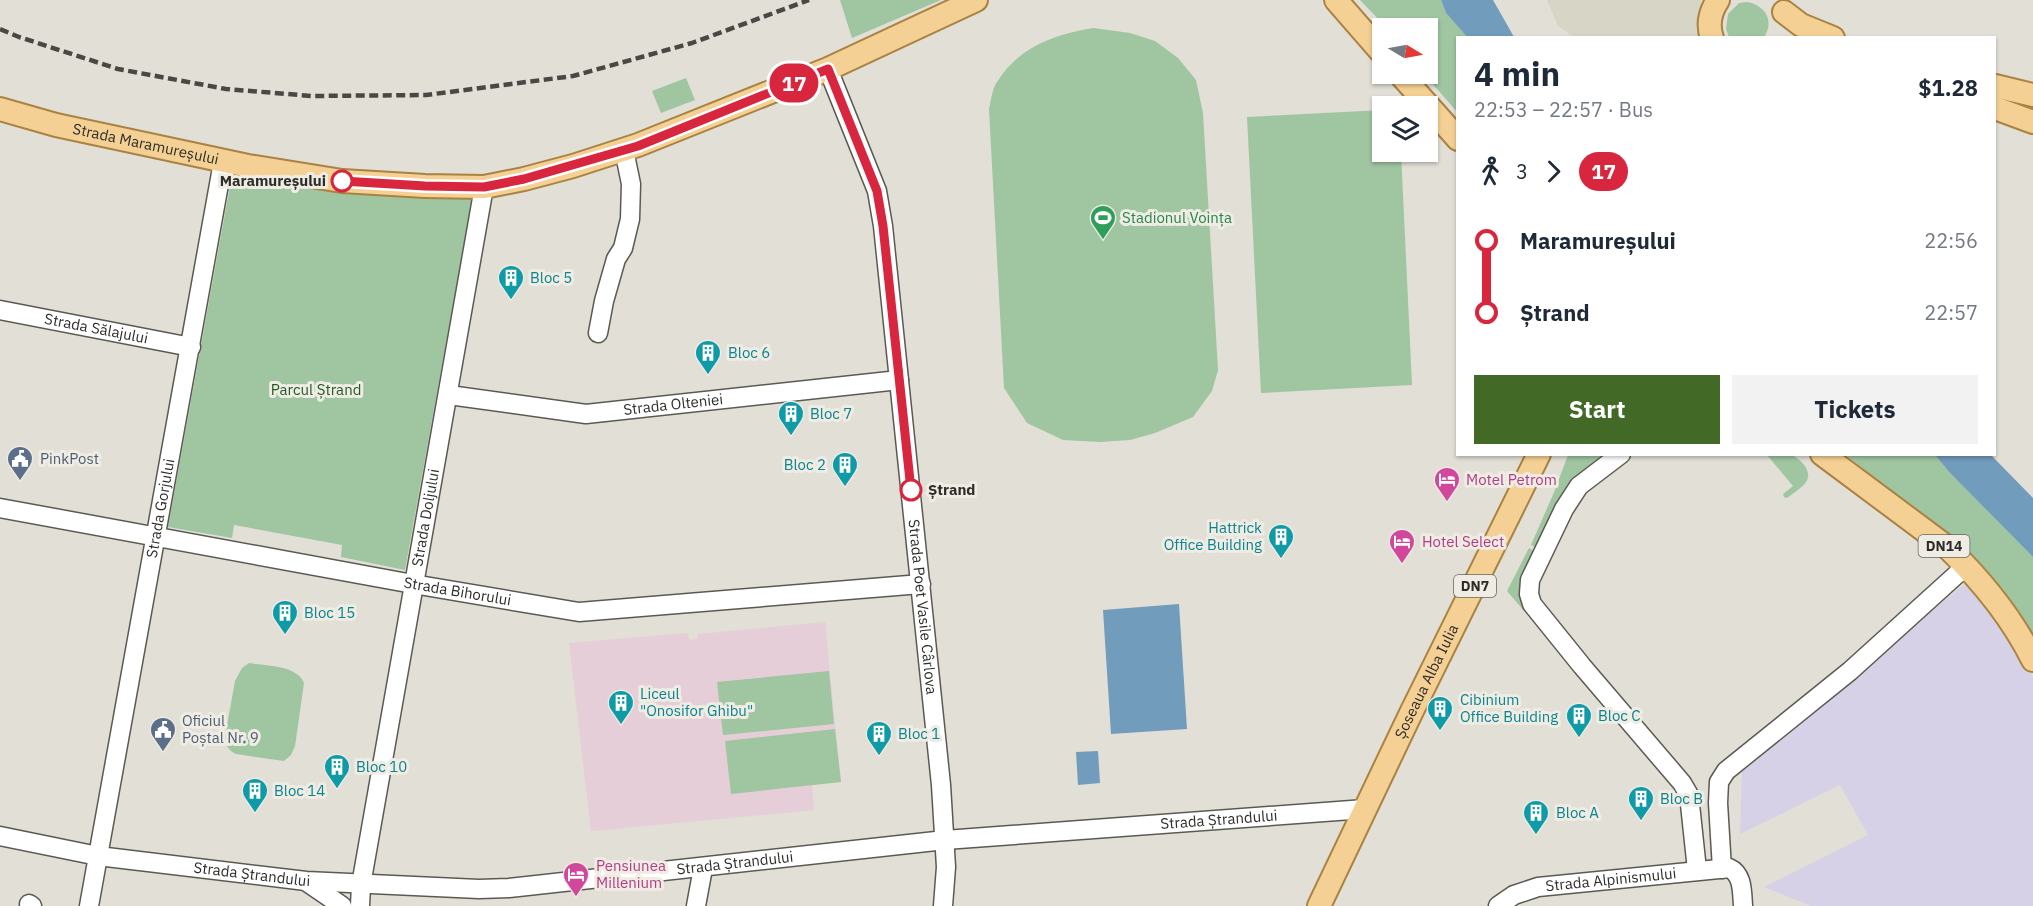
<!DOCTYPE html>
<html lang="en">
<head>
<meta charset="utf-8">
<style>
  :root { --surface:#fff; --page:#f2f2f3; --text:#1f2937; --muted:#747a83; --accent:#426a26 }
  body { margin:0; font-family:"IBM Plex Sans",sans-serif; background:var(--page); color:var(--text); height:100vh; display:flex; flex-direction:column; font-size:22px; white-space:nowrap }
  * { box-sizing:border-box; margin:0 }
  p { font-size:20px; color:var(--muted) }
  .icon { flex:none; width:33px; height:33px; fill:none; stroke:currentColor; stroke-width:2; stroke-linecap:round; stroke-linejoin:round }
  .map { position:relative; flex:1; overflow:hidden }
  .details { position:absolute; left:1456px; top:36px; width:540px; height:420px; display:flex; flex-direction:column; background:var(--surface); border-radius:0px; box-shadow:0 2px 4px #0004 }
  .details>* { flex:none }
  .badge { padding:0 12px; border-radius:20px; font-size:21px; line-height:39px }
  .needle { width:39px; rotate:100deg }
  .buttons { position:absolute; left:1372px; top:18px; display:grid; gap:12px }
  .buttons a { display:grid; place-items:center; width:66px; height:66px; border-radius:0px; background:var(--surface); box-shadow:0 2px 4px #0004; font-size:30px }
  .map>.badge { position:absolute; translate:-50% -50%; box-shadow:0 0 0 3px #fff }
  .legs { display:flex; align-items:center; gap:9px; height:66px; padding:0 18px; font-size:20px }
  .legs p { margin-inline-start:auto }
  .headline { display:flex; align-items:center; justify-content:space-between; height:102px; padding:0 18px }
  h1 { font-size:33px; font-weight:700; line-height:45px }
  .action { display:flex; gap:12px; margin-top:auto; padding:12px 18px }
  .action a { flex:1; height:69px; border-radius:0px; background:var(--accent); color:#fff; font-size:24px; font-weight:700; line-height:69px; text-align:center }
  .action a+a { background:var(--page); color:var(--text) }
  ul { padding:0 18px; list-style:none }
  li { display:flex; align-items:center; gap:21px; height:72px; font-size:22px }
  li i { display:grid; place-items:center; width:9px; height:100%; margin:0 8px; background:currentColor }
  li i::after { content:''; width:15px; height:15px; margin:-8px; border:4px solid; border-radius:50%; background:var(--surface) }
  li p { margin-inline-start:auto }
  li:first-child i { background:linear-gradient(#0000 50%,currentColor 0) }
  li:last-child i { background:linear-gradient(currentColor 50%,#0000 0) }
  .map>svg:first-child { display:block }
  .built { fill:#d7d5c5 }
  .industrial { fill:#d7d1e7 }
  .education { fill:#e5ced8 }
  .green { fill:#9fc5a1 }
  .water { fill:#729cbc }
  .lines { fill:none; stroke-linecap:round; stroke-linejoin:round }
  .minor-casing { stroke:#5b5a52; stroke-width:21 }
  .major-casing { stroke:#aa8241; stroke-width:26 }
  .minor { stroke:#fff; stroke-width:18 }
  .major { stroke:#f4d094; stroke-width:22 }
  .rail { stroke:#494844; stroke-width:4.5; stroke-dasharray:9 4.5; stroke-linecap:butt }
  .line-1-casing { stroke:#fff; stroke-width:14 }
  .line-1 { stroke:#d7263d; stroke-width:9 }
  .stop-1-dot { fill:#fff; stroke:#d7263d; stroke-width:3 }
  .labels { text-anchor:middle; stroke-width:6; stroke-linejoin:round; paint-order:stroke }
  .shield { fill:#eeece3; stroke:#686662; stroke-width:1.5 }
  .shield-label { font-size:14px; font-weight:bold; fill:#2e2d2a }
  .street-label { font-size:15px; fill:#2e2d2a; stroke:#eeece3 }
  .stop-label { font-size:15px; font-weight:bold; fill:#2e2d2a; stroke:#eeece3; text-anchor:end }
  .leisure-label { font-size:15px; fill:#27864d; stroke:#eeece3; text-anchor:start }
  .culture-label { font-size:15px; fill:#0d838f; stroke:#eeece3; text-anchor:start }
  .park-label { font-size:15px; fill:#235929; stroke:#eeece3 }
  .service-label { font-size:15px; fill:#4e5e75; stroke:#eeece3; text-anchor:start }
  .hotel-label { font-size:15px; fill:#b23c85; stroke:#eeece3; text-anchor:start }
</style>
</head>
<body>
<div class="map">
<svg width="2033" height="906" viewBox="0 0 2033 906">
  <rect width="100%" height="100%" fill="#e1dfd6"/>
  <path class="built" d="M 1547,0 L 1701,0 L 1697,37 L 1574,37 L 1558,26 Z"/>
  <path class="industrial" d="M 1967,582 L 2019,651 L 2033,677 L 2033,906 L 1811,906 L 1764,887 L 1868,835 L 1840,785 L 1740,834 L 1742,769 Z"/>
  <path class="education" d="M 825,622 L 841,782 L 812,785 L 814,810 L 591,831 L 569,643 L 688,633 L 689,640 L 698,639 L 698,634 Z"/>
  <path class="green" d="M 840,0 L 941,0 L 852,38 Z
    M 1360,0 L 1441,0 L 1446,13 L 1467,37 L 1458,38 L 1458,113 L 1424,74 L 1428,74 L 1428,28 L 1387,28 Z
    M 1747,2 C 1765,5 1775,21 1764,37 L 1729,37 L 1726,29 L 1728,14 L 1739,3 Z
    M 1093,28 L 1130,33 L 1155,41 L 1178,58 L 1196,80 L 1203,113 L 1218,370 L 1212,391 L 1193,417 L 1155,433 L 1130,440 L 1100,442 L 1063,440 L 1027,423 L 1004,388 L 989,109 C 991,101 992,89 997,82 C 1020,46 1054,35 1093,28 Z
    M 686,78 L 695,100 L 661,113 L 652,91 Z
    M 1383,110 L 1383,152 L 1401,152 L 1412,385 L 1261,393 L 1247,117 Z
    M 232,175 L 291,188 L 412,194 L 473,193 L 405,570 L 341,557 L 342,545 L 234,525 L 232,538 L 168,527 Z
    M 1568,455 L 1605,455 L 1583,474 L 1541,550 L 1531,545 L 1555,490 Z
    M 1767,455 C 1774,454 1785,453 1792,455 C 1802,460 1813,472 1806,482 C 1801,489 1793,493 1787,498 L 1784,497 L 1783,494 L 1793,486 Z
    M 1846,455 L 1935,455 L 1950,473 L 2033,557 L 2033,641 L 1913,508 Z
    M 1529,548 L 1539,554 L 1521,592 L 1521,599 L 1525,612 L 1507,591 Z
    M 249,663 C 266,666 297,665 304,683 L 295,746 L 291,755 L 284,761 L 236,754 C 228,750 226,746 225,737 L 235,681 L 242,668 Z
    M 829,671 L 834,724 L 723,735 L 717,682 Z
    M 835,729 L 841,782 L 731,794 L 725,741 Z"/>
  <path class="water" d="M 1441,0 L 1493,0 L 1514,37 L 1467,37 L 1446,13 Z
    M 1935,455 L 1991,455 L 2033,498 L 2033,557 L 1950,473 Z
    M 1179,604 L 1187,729 L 1111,734 L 1103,610 Z
    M 1098,751 L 1100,783 L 1078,785 L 1076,752 Z"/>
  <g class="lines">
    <defs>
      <g id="minor">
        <path id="s1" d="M 828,69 L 877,191 L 883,226 L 941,785 L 946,867 L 943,906"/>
        <path id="s2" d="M 0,310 L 191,347"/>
        <path d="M 598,333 L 604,301 L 616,259 L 623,248 L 630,219 L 631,184 L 624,150"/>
        <path id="s3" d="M 449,395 L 586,414 L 899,380"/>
        <path d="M 1621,454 L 1579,486 L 1564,509 L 1530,580 L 1529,594 L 1532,604 L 1582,666 L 1682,783 L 1689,795 L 1697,870"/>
        <path id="s4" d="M 0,508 L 413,584 L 579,612 L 921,584"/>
        <path id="s5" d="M 0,836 L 98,856 L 306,881 L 479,889 L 509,888 L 945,840 L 1365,809"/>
        <path d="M 1722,869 L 1718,803 L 1719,782 L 1726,771 L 1850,671 L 1966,566"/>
        <path d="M 307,882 L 342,906"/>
        <path d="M 29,904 L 32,906"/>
        <path id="s6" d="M 89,906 L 223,162"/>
        <path id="s7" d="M 360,906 L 361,885 L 484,187"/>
        <path d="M 696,906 L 703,868"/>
        <path id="s8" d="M 1498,906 L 1514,895 L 1538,887 L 1729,868 C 1743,874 1742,892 1743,906"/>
      </g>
      <g id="major">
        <path d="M 1336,0 L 1383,54"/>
        <path d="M 1784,12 L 1801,25 L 1833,38"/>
        <path d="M 1712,38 C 1707,24 1710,12 1718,0"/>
        <path d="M 1400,74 L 1458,139"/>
        <path d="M 1995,86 L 2033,95"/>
        <path d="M 1995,108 L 2033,122"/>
        <path id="s9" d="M 0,109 L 56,125 L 248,166 L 342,181 L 425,186 L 484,187 L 524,179 L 573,166 L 638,145 L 828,69 L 976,0"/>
        <path d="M 1822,454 L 1948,548 C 1981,580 2012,618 2033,660"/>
        <path id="s10" d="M 1319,906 L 1411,713 L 1539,454"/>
      </g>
    </defs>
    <use href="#minor" class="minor-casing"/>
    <use href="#major" class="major-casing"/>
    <use href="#minor" class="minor"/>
    <use href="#major" class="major"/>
    <path class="rail" d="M 0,29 L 19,37 L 118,69 L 226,89 L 312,96 L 426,95 L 573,76 L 692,43 L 809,0"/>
  </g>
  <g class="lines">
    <defs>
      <path id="line-1" d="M 342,181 L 425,186 L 484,187 L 524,179 L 638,146 L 828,69 L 877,191 L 883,226 L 911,490"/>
    </defs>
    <use href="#line-1" class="line-1-casing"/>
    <use href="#line-1" class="line-1"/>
  </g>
  <defs>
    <symbol id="stadium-pin" viewBox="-11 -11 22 30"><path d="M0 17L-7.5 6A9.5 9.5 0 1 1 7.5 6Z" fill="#2e9e5b" stroke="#eeece3"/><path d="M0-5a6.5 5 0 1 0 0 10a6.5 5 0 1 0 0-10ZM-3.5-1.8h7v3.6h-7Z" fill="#fff"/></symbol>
    <symbol id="building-pin" viewBox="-11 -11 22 30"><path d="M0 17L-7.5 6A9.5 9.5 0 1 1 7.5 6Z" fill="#0f9aa8" stroke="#eeece3"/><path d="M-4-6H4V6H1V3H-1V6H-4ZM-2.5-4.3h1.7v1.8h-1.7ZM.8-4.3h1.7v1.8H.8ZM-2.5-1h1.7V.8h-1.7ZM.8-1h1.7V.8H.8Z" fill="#fff"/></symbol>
    <symbol id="civic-pin" viewBox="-11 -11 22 30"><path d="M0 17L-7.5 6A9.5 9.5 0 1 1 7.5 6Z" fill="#5c6f8a" stroke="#eeece3"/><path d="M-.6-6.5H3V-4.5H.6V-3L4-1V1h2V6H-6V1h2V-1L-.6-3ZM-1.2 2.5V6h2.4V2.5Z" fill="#fff"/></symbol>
    <symbol id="hotel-pin" viewBox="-11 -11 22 30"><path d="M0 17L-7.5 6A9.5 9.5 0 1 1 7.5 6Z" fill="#d1479c" stroke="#eeece3"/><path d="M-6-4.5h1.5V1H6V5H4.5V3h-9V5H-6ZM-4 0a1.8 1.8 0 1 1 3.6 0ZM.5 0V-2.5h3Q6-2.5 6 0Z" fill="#fff"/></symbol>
  </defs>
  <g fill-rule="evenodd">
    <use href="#stadium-pin" x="1088" y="203" width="30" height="40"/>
    <use href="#building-pin" x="496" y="263" width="30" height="40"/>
    <use href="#building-pin" x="693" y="338" width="30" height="40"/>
    <use href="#building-pin" x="776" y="399" width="30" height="40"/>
    <use href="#civic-pin" x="5" y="444" width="30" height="40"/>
    <use href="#building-pin" x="830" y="450" width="30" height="40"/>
    <use href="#hotel-pin" x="1432" y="465" width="30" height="40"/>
    <use href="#building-pin" x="1266" y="522" width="30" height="40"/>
    <use href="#hotel-pin" x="1387" y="527" width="30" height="40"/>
    <use href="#building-pin" x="270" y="598" width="30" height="40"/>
    <use href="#building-pin" x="606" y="688" width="30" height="40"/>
    <use href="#building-pin" x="1425" y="694" width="30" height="40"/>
    <use href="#building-pin" x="1564" y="701" width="30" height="40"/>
    <use href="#civic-pin" x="148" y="715" width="30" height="40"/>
    <use href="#building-pin" x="864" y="719" width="30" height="40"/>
    <use href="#building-pin" x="322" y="752" width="30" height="40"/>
    <use href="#building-pin" x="240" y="776" width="30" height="40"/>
    <use href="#building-pin" x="1626" y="784" width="30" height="40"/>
    <use href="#building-pin" x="1521" y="798" width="30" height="40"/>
    <use href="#hotel-pin" x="561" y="860" width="30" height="40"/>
  </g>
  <g class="stop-1-dot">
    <circle cx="342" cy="181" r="10"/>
    <circle cx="911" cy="490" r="10"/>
  </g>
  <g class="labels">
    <g class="shield">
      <rect x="1918.5" y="535" width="51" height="22" rx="4.5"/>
      <rect x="1454" y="575" width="42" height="22" rx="4.5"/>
    </g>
    <g class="shield-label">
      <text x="1944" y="551">DN14</text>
      <text x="1475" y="591">DN7</text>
    </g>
    <g class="street-label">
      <text dy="5" stroke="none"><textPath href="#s9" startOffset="150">Strada Maramureșului</textPath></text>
      <text dy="5" stroke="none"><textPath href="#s2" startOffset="98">Strada Sălajului</textPath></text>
      <text dy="5" stroke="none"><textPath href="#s3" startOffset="226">Strada Olteniei</textPath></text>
      <text dy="5" stroke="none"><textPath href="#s6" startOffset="404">Strada Gorjului</textPath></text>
      <text dy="5" stroke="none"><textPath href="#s7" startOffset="394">Strada Doljului</textPath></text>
      <text dy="5" stroke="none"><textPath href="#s4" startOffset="465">Strada Bihorului</textPath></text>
      <text dy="5" stroke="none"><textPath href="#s1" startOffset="550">Strada Poet Vasile Cârlova</textPath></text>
      <text dy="5" stroke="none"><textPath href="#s10" startOffset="249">Șoseaua Alba Iulia</textPath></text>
      <text dy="5" stroke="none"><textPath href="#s5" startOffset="1226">Strada Ștrandului</textPath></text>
      <text dy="5" stroke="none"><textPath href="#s5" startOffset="740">Strada Ștrandului</textPath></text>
      <text dy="5" stroke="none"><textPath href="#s5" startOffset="255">Strada Ștrandului</textPath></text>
      <text dy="5" stroke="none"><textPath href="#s8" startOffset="118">Strada Alpinismului</textPath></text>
    </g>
    <g class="stop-label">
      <text x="326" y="186">Maramureșului</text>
      <text x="928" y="495" text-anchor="start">Ștrand</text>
    </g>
    <g class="leisure-label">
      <text x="1122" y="223">Stadionul Voința</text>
    </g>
    <g class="culture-label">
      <text x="530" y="283">Bloc 5</text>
      <text x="728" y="358">Bloc 6</text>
      <text x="810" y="419">Bloc 7</text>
      <text x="826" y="470" text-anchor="end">Bloc 2</text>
      <text x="1262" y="533" text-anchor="end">Hattrick<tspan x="1262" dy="17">Office Building</tspan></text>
      <text x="304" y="618">Bloc 15</text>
      <text x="640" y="699">Liceul<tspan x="640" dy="17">"Onosifor Ghibu"</tspan></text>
      <text x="1460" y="705">Cibinium<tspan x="1460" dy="17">Office Building</tspan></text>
      <text x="1598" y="721">Bloc C</text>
      <text x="898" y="739">Bloc 1</text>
      <text x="356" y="772">Bloc 10</text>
      <text x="274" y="796">Bloc 14</text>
      <text x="1660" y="804">Bloc B</text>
      <text x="1556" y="818">Bloc A</text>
    </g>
    <g class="park-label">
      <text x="316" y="395">Parcul Ștrand</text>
    </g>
    <g class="service-label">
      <text x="40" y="464">PinkPost</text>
      <text x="182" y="726">Oficiul<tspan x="182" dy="17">Poștal Nr. 9</tspan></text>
    </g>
    <g class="hotel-label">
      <text x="1466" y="485">Motel Petrom</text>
      <text x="1422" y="547">Hotel Select</text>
      <text x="596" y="871">Pensiunea<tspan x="596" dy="17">Millenium</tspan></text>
    </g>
  </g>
</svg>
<div class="buttons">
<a><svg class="needle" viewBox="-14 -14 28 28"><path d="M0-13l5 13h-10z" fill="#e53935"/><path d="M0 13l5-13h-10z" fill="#747a83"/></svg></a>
<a><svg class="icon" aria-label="layers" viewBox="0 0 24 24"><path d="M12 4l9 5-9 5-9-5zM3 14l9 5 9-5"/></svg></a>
</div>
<b class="badge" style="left:794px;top:83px;background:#d7263d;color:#fff">17</b>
<section class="details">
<div class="headline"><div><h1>4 min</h1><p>22:53 – 22:57 · Bus</p></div><b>$1.28</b></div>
<div class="legs"><svg class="icon" aria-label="walk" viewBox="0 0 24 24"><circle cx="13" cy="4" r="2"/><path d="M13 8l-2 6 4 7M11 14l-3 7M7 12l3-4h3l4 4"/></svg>3<svg class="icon" aria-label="forward" viewBox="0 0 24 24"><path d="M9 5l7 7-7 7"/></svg><b class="badge" style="background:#d7263d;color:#fff">17</b></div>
<ul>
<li><i style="color:#d7263d"></i><b>Maramureșului</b><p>22:56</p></li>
<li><i style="color:#d7263d"></i><b>Ștrand</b><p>22:57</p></li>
</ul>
<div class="action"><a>Start</a><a>Tickets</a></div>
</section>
</div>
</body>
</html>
